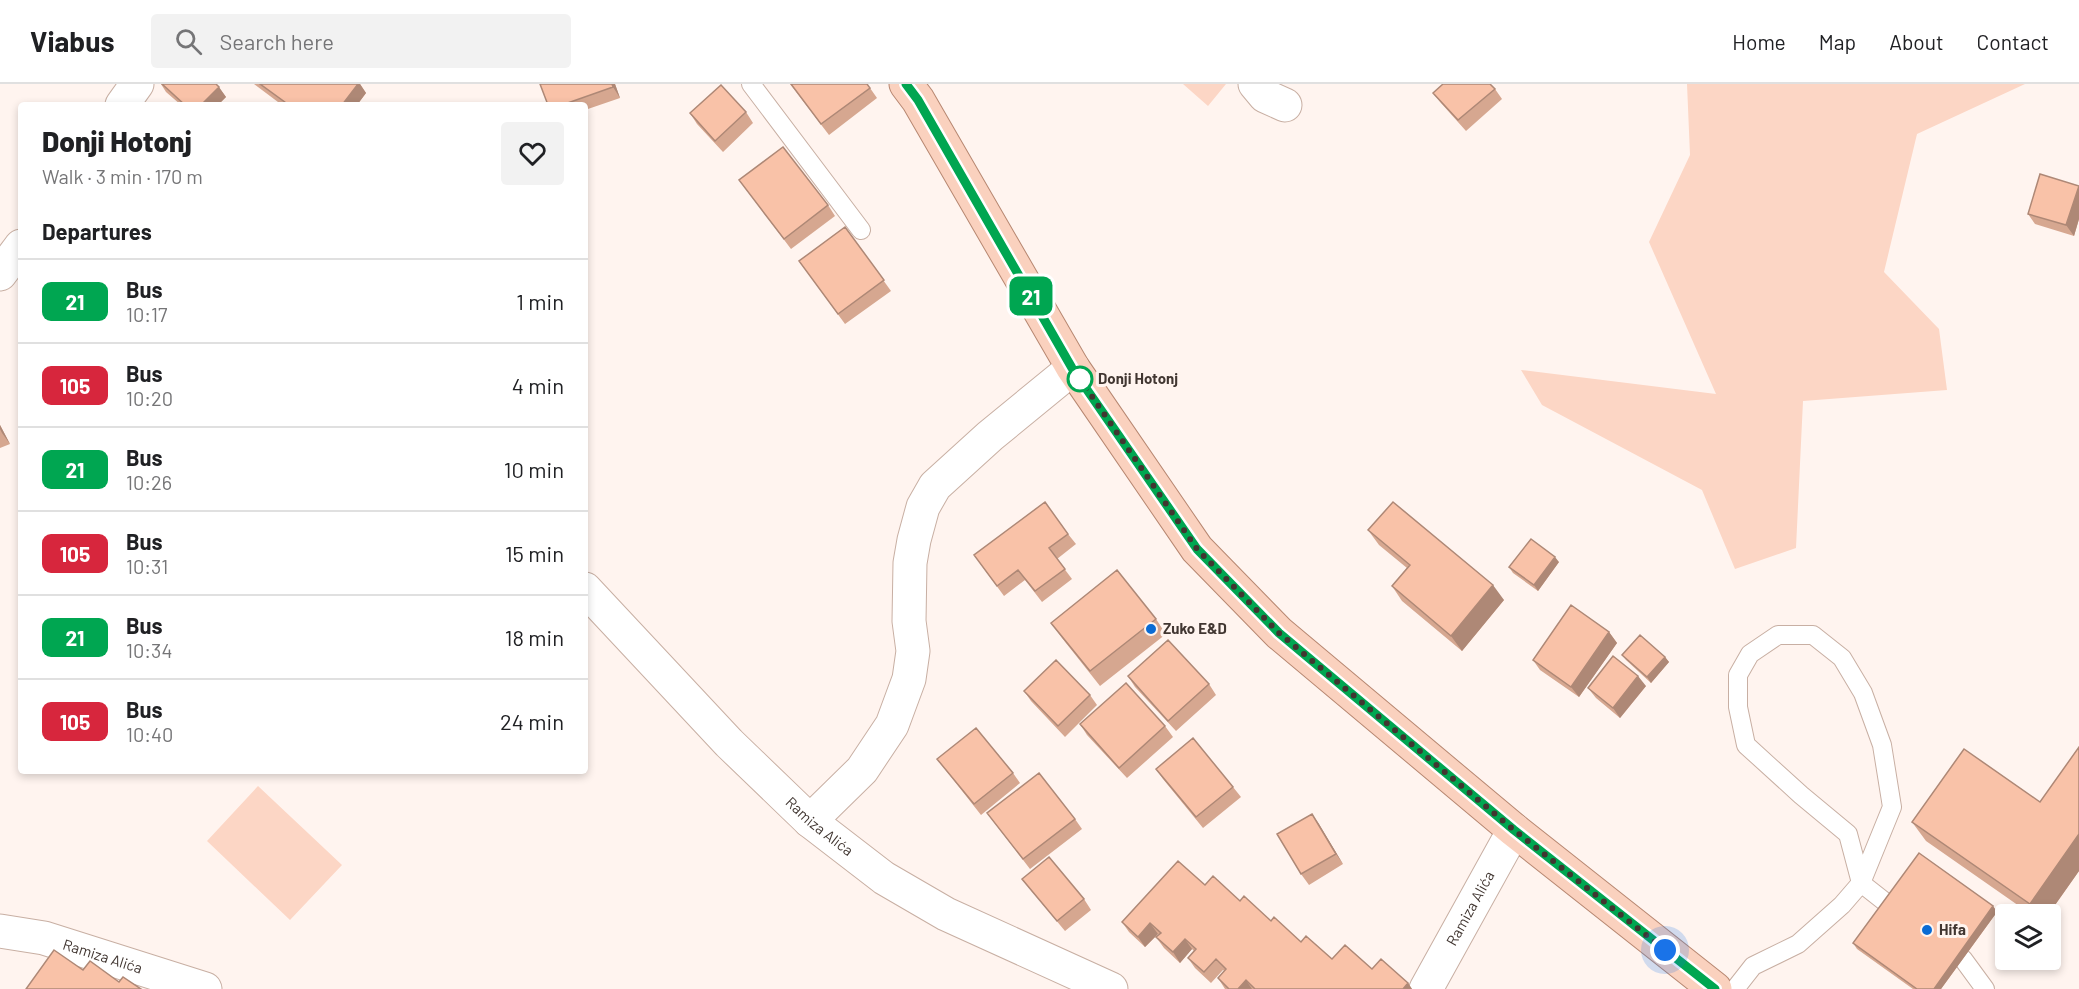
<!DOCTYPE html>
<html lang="en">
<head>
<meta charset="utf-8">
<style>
  :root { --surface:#fff; --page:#f2f2f2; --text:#202124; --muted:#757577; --line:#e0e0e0 }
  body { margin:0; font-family:Barlow,sans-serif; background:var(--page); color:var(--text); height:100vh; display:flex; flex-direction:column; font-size:22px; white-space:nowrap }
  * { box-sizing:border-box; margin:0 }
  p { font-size:20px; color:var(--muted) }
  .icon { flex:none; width:33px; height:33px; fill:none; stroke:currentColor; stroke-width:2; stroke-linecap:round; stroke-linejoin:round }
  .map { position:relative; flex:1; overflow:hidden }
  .sheet { position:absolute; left:18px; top:18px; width:570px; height:672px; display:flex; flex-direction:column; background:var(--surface); border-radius:6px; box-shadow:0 3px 9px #0003 }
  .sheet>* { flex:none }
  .badge { padding:0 12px; border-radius:9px; font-size:21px; line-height:39px }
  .tools { position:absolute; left:1995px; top:820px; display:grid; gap:12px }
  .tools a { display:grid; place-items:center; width:66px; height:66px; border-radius:6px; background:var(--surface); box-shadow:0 3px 9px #0003; font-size:30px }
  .you { position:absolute; width:30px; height:30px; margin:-15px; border:4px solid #fff; border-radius:50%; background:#1a73e8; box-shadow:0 0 0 9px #1a73e833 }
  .map>.badge { position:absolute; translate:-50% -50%; box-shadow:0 0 0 3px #fff }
  h2 { padding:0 24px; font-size:22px; line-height:54px }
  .round { display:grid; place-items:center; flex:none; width:63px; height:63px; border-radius:6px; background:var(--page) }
  .head { display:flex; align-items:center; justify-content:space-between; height:102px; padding:0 24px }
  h1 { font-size:28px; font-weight:800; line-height:45px }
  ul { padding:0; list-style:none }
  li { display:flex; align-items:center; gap:18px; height:84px; padding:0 24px; border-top:2px solid var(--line) }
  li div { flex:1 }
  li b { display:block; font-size:22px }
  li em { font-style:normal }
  li .badge { min-width:66px; font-weight:700; text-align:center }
  header { display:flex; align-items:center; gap:36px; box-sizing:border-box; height:84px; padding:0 30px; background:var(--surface); border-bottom:2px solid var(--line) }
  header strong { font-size:28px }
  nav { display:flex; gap:33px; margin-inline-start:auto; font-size:21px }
  .search { width:420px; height:54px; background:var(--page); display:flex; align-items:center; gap:15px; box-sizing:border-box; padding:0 21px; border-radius:6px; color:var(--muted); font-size:22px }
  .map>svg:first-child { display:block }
  .green { fill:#fcd6c5 }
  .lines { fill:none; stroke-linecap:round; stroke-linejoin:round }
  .lane-casing { stroke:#c8afa3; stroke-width:20 }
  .street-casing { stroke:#c8afa3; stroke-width:35 }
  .primary-casing { stroke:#b78771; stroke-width:35 }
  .lane { stroke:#fff; stroke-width:18 }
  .street { stroke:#fff; stroke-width:33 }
  .primary { stroke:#fad1be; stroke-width:33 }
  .wall { fill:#d6a790 }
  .shaded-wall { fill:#ae8876 }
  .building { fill:#f9c2a8; stroke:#ae8876; stroke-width:1.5 }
  .line-casing { stroke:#fff; stroke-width:14 }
  .line { stroke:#00a651; stroke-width:9 }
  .walk { stroke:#413631; stroke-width:6; stroke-dasharray:0 10.8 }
  .stop-dot { fill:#fff; stroke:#00a651; stroke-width:3 }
  .poi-dot { fill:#0a6bd4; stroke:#fff4ef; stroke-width:2 }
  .labels { text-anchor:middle; stroke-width:6; stroke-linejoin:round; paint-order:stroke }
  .stop-label { font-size:15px; font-weight:bold; fill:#413631; stroke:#fff4ef; text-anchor:start }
  .poi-label { font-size:15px; font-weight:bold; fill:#413631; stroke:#fff4ef; text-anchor:start }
  .street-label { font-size:15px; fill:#413631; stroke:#fff4ef }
</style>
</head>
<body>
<header>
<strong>Viabus</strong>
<div class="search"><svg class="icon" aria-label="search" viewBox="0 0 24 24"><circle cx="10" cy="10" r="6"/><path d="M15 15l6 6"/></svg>Search here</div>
<nav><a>Home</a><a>Map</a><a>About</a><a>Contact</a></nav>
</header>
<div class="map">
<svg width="2079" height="905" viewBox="0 0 2079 905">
  <rect width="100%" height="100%" fill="#fff4ef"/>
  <path class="green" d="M 1183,0 L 1226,0 L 1208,22 Z
    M 1687,0 L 2025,0 L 1917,50 L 1884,188 L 1939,245 L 1947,306 L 1803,317 L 1796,464 L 1735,485 L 1702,406 L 1542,321 L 1521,286 L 1716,310 L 1649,158 L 1690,71 Z
    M 258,702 L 342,781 L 290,836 L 207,757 Z"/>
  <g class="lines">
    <defs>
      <path id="lane" d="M 751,0 L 861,146
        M 1778,551 L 1813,551 L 1842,574 L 1863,609 L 1882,661 L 1892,723 L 1861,799 L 1848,750 L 1801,711 L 1746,661 L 1738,623 L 1738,591 L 1750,570 Z
        M 1963,875 L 1985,905
        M 1735,905 L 1753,882 L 1798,860 L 1842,821 L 1861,799 L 1889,821"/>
      <g id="street">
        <path d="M 1255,0 L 1265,12 L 1285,21"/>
        <path d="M 122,21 L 137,0"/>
        <path d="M 0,190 L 21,162"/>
        <path id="s1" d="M 585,505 L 729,659 L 810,737 L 884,794 L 946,830 L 1111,905"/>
        <path d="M 810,737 L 862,686 L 892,641 L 909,595 L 913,567 L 909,537 L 910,479 L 914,456 L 923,423 L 935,402 L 990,352 L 1073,284"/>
        <path id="s2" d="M 0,847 L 44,854 L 205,905"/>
        <path id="s3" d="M 1426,905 L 1514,746"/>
      </g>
      <path id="primary" d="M 906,0 L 918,16 L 1073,284 L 1197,465 L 1279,549 L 1514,746 L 1715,905"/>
    </defs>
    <use href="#lane" class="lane-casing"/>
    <use href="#street" class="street-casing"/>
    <use href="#primary" class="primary-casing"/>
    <use href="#lane" class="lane"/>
    <use href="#street" class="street"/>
    <use href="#primary" class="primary"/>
  </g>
  <path class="wall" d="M 161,0 L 216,0 L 226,13 L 218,21 L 181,21 L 166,8 Z
    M 254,0 L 360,0 L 366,9 L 357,21 L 282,21 Z
    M 540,0 L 615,0 L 620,14 L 585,26 L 585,21 L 548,21 Z
    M 790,0 L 870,4 L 877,14 L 829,51 Z
    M 1495,5 L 1502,15 L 1466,47 L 1441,19 L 1433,9 Z
    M 746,28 L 753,39 L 723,68 L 697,40 L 690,29 Z
    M 739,96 L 828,121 L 835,132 L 791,165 Z
    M 2079,102 L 2079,135 L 2074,152 L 2035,140 L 2028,130 Z
    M 845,143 L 891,207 L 845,240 L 799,177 Z
    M 0,341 L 10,360 L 0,364 Z
    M 1368,446 L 1504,516 L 1462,567 L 1402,517 L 1392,502 L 1407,484 L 1379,461 Z
    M 1068,450 L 1076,460 L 1057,475 L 1072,495 L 1042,518 L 1025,496 L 1004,512 L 982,482 Z
    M 1559,478 L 1538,507 L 1513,489 L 1509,483 Z
    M 1156,535 L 1166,550 L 1100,602 L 1062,554 L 1051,539 Z
    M 1609,548 L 1617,559 L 1579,613 L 1540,586 L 1533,576 Z
    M 1622,571 L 1665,573 L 1669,578 L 1651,599 L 1626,576 Z
    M 1128,592 L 1209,600 L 1216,611 L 1176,647 L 1135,603 Z
    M 1646,602 L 1620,634 L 1596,614 L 1588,604 Z
    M 1024,607 L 1090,611 L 1097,621 L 1065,653 L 1031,617 Z
    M 1080,640 L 1165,642 L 1173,653 L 1127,694 L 1087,651 Z
    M 2079,663 L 2079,787 L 2048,831 L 2032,831 L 1926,757 L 1912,738 L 2040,718 Z
    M 937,675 L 1013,689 L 1020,699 L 981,731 Z
    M 1156,685 L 1233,703 L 1241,713 L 1203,744 L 1163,695 Z
    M 987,729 L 1075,735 L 1082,745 L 1030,785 Z
    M 1312,730 L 1343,780 L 1309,801 L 1301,790 Z
    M 1022,795 L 1084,815 L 1091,826 L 1065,847 L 1030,805 Z
    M 1205,801 L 1240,817 L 1301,858 L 1332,875 L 1372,885 L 1408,899 L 1412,905 L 1225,905 L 1218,894 L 1225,887 L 1223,886 L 1211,899 L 1195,884 L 1188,874 L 1194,867 L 1192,865 L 1180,879 L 1164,864 L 1156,853 L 1159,851 L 1158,850 L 1145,863 L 1129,848 L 1122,838 Z
    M 1993,822 L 1997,828 L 1941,905 L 1913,905 L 1857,865 L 1853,859 Z"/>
  <path class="shaded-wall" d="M 358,0 L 360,0 L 366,9 L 357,21 L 342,21 Z
    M 612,0 L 615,0 L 620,14 L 613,3 Z
    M 219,3 L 226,13 L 218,21 L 201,21 Z
    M 2079,102 L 2079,135 L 2074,152 L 2066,141 Z
    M 0,341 L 10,360 L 2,349 L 0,345 Z
    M 1555,473 L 1559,478 L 1538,507 L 1534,501 Z
    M 1493,501 L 1504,516 L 1462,567 L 1451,552 Z
    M 1609,548 L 1617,559 L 1579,613 L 1571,603 Z
    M 1665,573 L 1669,578 L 1651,599 L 1647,593 Z
    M 1638,592 L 1646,602 L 1620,634 L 1613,624 Z
    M 1312,730 L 1319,740 L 1343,780 L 1336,770 Z
    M 2079,750 L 2079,787 L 2048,831 L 2037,831 L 2030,820 Z
    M 1993,822 L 1997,828 L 1941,905 L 1934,905 Z
    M 1150,839 L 1158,850 L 1145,863 L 1138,853 Z
    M 1185,855 L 1192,865 L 1180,879 L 1173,868 Z
    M 1246,896 L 1252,905 L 1238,905 Z
    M 1408,899 L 1412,905 L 1403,905 Z"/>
  <path class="building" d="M 162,0 L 216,0 L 219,3 L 201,21 L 185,21 Z
    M 260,0 L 358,0 L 342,21 L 289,21 Z
    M 540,0 L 612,0 L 613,3 L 562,21 L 548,21 Z
    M 791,0 L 867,0 L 870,4 L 821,40 Z
    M 1443,0 L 1490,0 L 1495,5 L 1458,36 L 1433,9 Z
    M 721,1 L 746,28 L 715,57 L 690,29 Z
    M 783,63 L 828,121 L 784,155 L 739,96 Z
    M 2040,90 L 2079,102 L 2066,141 L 2028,130 Z
    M 845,143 L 884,196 L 838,230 L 799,177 Z
    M 1045,418 L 1068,450 L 1049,464 L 1065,485 L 1035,507 L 1018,486 L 997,502 L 974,471 Z
    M 1393,418 L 1493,501 L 1451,552 L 1392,502 L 1410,481 L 1368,446 Z
    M 1531,455 L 1555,473 L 1534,501 L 1509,483 Z
    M 1117,486 L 1156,535 L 1090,587 L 1051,539 Z
    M 1571,521 L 1609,548 L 1571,603 L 1533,576 Z
    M 1640,551 L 1665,573 L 1647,593 L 1622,571 Z
    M 1168,556 L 1209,600 L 1168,637 L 1128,592 Z
    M 1613,572 L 1638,592 L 1613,624 L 1588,604 Z
    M 1056,576 L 1090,611 L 1058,642 L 1024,607 Z
    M 1126,599 L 1165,642 L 1119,684 L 1080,640 Z
    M 976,644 L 1013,689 L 974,720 L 937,675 Z
    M 1193,654 L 1233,703 L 1196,733 L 1156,685 Z
    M 2079,663 L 2079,750 L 2030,820 L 1912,738 L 1964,665 L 2040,718 Z
    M 1039,689 L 1075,735 L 1023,775 L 987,729 Z
    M 1312,730 L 1336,770 L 1301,790 L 1277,750 Z
    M 1919,769 L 1993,822 L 1934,905 L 1917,905 L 1853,859 Z
    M 1049,773 L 1084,815 L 1057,837 L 1022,795 Z
    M 1178,777 L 1205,801 L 1213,792 L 1240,817 L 1244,812 L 1271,837 L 1274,833 L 1301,858 L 1306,852 L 1332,875 L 1345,861 L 1372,885 L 1381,875 L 1408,899 L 1403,905 L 1255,905 L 1246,896 L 1238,905 L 1229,905 L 1218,894 L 1226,885 L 1216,875 L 1204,888 L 1188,874 L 1196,865 L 1185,855 L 1173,868 L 1156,853 L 1161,849 L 1150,839 L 1138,853 L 1122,838 Z
    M 54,866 L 83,886 L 90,877 L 119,898 L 123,893 L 141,905 L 26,905 Z"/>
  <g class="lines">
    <defs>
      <path id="line" d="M 906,0 L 918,16 L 1072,284 L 1197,465 L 1279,549 L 1514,746 L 1715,905"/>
    </defs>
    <use href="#line" class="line-casing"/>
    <use href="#line" class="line"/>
    <path class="walk" d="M 1080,295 L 1197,465 L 1279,549 L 1514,746 L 1665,866"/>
  </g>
  <circle class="stop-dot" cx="1080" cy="295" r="12"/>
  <g class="poi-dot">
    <circle cx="1151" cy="545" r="6"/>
    <circle cx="1927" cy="846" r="6"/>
  </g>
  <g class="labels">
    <g class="stop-label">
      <text x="1098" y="300">Donji Hotonj</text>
    </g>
    <g class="poi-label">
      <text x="1163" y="550">Zuko E&amp;D</text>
      <text x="1939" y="851">Hifa</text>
    </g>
    <g class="street-label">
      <text dy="5" stroke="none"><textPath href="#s1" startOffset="334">Ramiza Alića</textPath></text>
      <text dy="5" stroke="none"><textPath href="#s3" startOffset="92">Ramiza Alića</textPath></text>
      <text dy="5" stroke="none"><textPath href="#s2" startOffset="106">Ramiza Alića</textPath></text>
    </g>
  </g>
</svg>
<div class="tools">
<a><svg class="icon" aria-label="layers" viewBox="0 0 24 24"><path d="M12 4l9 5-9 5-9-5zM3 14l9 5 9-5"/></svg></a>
</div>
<div class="you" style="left:1665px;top:866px"></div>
<b class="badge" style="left:1031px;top:212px;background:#00a651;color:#fff">21</b>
<section class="sheet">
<div class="head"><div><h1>Donji Hotonj</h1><p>Walk · 3 min · 170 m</p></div><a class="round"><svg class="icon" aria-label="heart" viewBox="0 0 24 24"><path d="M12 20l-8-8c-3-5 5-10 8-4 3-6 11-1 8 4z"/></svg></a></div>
<h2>Departures</h2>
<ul>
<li><span class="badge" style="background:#00a651;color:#fff">21</span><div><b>Bus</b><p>10:17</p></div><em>1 min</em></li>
<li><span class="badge" style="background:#d7263d;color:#fff">105</span><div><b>Bus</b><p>10:20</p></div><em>4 min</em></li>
<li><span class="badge" style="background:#00a651;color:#fff">21</span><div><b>Bus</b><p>10:26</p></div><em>10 min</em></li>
<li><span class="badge" style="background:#d7263d;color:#fff">105</span><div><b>Bus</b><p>10:31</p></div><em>15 min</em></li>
<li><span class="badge" style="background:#00a651;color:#fff">21</span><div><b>Bus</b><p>10:34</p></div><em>18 min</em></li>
<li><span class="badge" style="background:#d7263d;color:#fff">105</span><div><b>Bus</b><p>10:40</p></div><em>24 min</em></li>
</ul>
</section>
</div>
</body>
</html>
